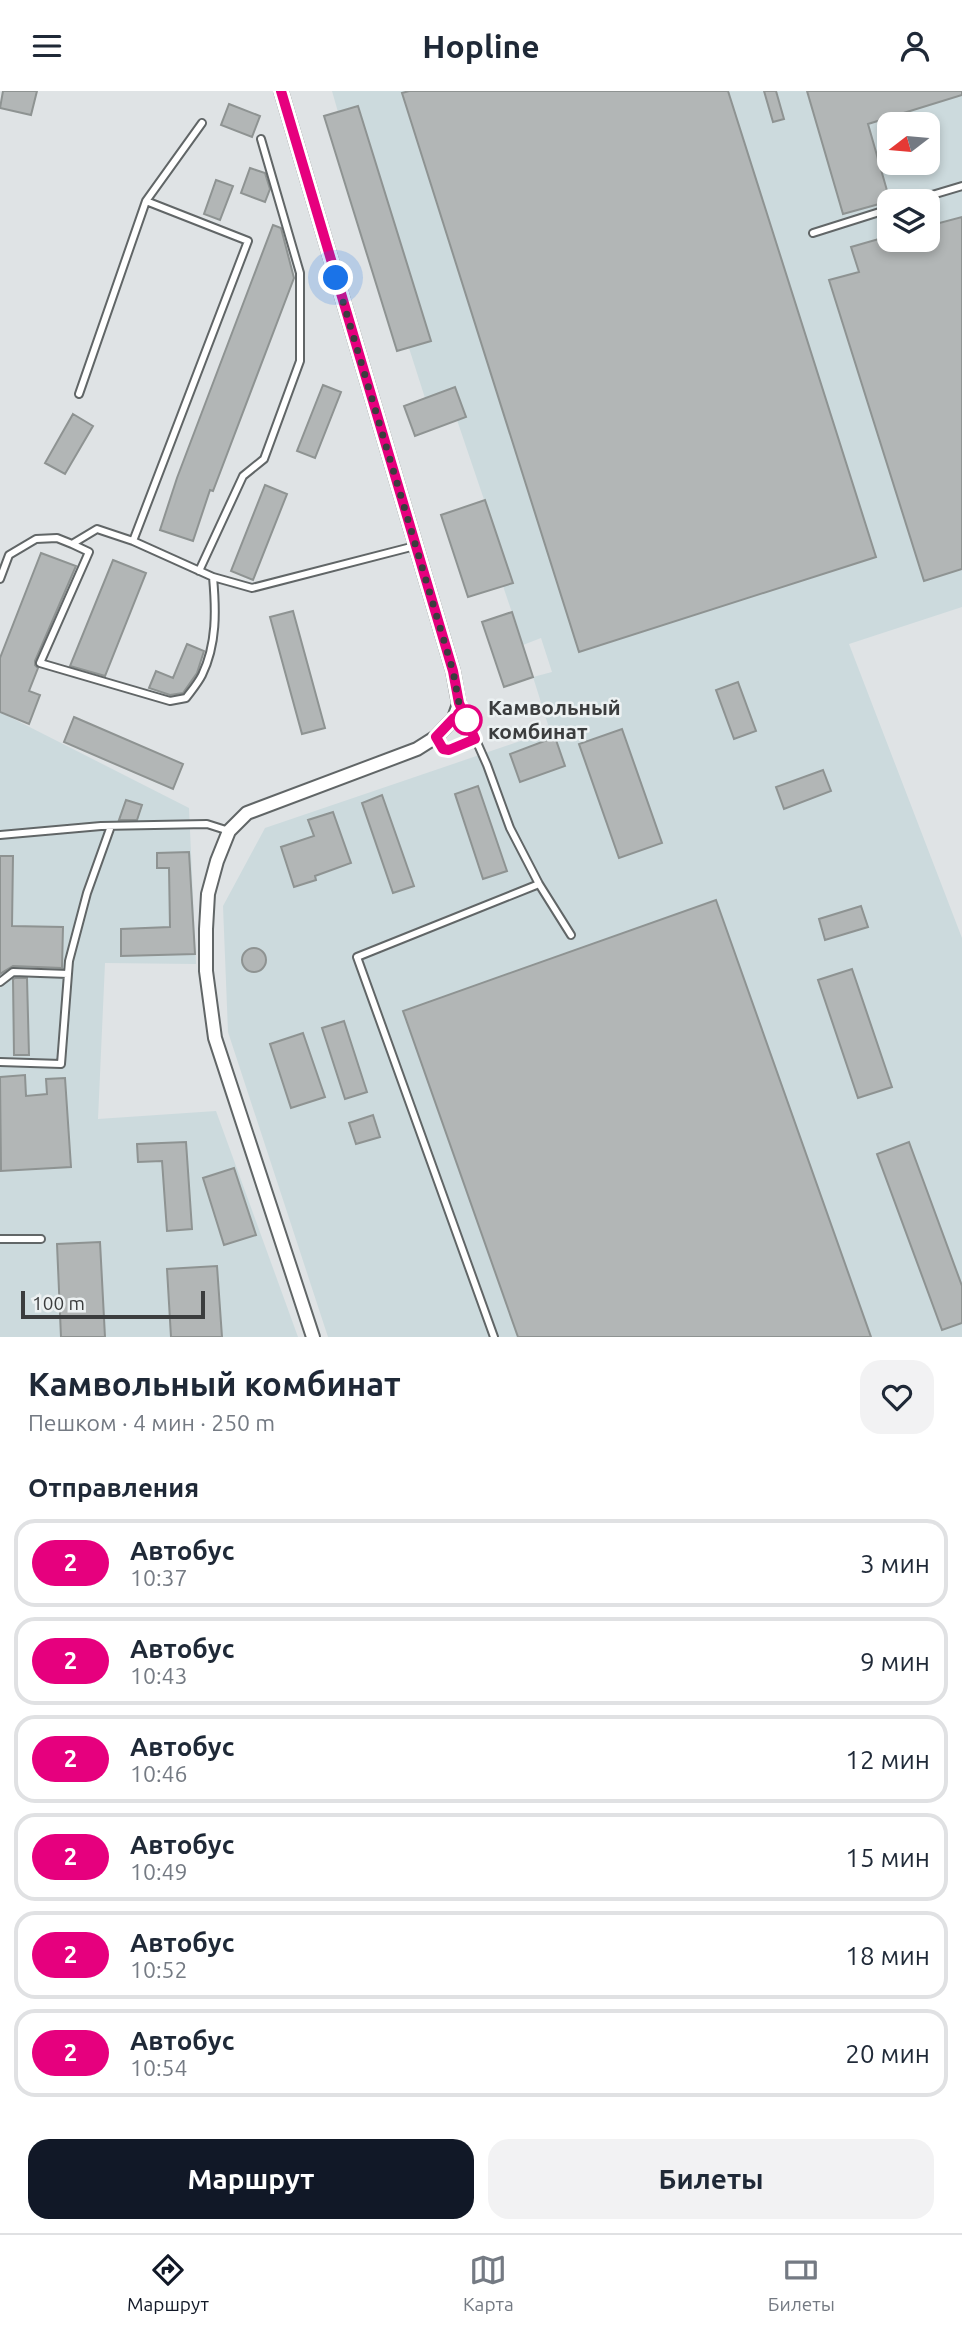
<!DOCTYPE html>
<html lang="ru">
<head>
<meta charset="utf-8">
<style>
  :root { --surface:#fff; --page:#f2f2f3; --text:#1f2937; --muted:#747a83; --line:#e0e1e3; --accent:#111827 }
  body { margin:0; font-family:Ubuntu,sans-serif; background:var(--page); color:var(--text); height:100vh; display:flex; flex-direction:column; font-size:26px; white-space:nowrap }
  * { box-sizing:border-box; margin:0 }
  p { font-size:23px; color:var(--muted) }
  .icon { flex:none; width:38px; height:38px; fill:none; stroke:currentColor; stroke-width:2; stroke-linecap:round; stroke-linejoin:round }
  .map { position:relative; height:1246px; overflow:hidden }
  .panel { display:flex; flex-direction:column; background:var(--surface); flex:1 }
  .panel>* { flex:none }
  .badge { padding:0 14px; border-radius:23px; font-size:24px; line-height:46px }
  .needle { width:46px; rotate:254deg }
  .controls { position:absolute; left:877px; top:21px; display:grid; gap:14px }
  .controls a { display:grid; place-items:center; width:63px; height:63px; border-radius:14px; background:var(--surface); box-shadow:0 4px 10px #0003; font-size:35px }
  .scale { position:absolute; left:21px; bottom:18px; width:184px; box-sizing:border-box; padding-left:7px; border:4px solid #3b3d3e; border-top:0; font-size:19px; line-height:24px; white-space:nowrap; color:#3b3d3e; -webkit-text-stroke:5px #ecf1f2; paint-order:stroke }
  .you { position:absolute; width:35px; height:35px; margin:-18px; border:5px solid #fff; border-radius:50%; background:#1a73e8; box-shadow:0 0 0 10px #1a73e833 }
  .map>.badge { position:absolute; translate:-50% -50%; box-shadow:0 0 0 4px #fff }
  h2 { padding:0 28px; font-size:26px; line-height:63px }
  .round { display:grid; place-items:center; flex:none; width:74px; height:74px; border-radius:21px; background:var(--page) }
  .overview { display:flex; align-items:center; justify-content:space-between; height:119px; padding:0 28px }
  h1 { font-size:33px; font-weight:700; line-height:52px }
  .primary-button { display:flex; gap:14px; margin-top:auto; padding:14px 28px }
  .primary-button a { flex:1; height:80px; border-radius:21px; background:var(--accent); color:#fff; font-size:28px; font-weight:700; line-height:80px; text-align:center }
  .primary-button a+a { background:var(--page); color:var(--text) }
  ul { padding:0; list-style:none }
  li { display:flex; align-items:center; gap:21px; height:88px; margin:0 14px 10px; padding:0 14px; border:4px solid var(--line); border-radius:21px }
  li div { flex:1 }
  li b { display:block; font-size:26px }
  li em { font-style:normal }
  li .badge { min-width:77px; font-weight:700; text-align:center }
  header { display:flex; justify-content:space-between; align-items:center; height:91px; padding:0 28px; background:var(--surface); font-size:32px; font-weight:700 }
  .tabs { display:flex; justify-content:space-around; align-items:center; height:98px; border-top:2px solid var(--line); background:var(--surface); font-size:19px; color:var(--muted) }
  .tabs a { display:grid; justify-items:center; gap:4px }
  .tabs .active { color:var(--accent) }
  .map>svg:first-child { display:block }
  .built { fill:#ccdadd; fill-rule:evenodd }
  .building { fill:#b2b6b6; stroke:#8e9392; stroke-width:2 }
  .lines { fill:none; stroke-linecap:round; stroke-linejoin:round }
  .service-casing { stroke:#616667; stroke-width:10 }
  .minor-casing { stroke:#616667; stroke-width:16 }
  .service { stroke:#fff; stroke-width:6 }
  .minor { stroke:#fff; stroke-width:12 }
  .line-casing { stroke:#fff; stroke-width:16 }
  .line { stroke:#e6007e; stroke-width:10 }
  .walk { stroke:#3b3d3e; stroke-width:7; stroke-dasharray:0 12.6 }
  .stop-dot { fill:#fff; stroke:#e6007e; stroke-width:3.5 }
  .labels { text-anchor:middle; stroke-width:5; stroke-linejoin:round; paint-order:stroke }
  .stop-label { font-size:21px; font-weight:bold; fill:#3b3d3e; stroke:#ecf1f2; text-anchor:start }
</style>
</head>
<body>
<header><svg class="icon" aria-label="menu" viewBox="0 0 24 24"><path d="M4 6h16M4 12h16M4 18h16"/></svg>Hopline<svg class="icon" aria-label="person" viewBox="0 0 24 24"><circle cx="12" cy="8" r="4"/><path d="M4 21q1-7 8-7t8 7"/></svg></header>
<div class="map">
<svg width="962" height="1246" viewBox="0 0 962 1246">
  <rect width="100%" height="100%" fill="#dfe3e5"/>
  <path class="built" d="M 332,0 L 962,0 L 962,516 L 849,553 L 962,847 L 962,1246 L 328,1246 L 228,941 L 223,815 L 265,737 L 550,640 L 533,586 L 552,581 L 541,547 L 523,554 L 503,495 L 512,491 L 457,329 L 466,325 L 455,297 L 425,307 L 409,257 L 397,260 L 324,25 L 338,21 ZM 889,33 L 928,33 L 928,72 L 889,72 ZM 889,110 L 928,110 L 928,149 L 889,149 Z
    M 0,621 L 189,717 L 196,873 L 105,872 L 98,1028 L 216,1020 L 298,1246 L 0,1246 Z"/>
  <path class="building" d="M 3,0 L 37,0 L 31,24 L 0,17 Z
    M 409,0 L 728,0 L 876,466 L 579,561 L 402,2 Z
    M 764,0 L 776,0 L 784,28 L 773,31 Z
    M 807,0 L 962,0 L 962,4 L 868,33 L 890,110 L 843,123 Z
    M 229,13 L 260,25 L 252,46 L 221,34 Z
    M 358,15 L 431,250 L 397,260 L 324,25 Z
    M 250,77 L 265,82 L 270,98 L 265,111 L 241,102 Z
    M 216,89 L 233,95 L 220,129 L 204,123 Z
    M 962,126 L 962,478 L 924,490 L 829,189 L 859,181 L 851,156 L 889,145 L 889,149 L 928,149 L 928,135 Z
    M 273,134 L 281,137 L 294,187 L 213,400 L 210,399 L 193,450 L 160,439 L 177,387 Z
    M 323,294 L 341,301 L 315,367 L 297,360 Z
    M 455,296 L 466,326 L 415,345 L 404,315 Z
    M 73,323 L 93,335 L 65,383 L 45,372 Z
    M 265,394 L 287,403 L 253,489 L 231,480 Z
    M 485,409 L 513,492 L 468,506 L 441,424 Z
    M 41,462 L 76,475 L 35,570 L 35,574 L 38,577 L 29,600 L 40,604 L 29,633 L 0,621 L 0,567 Z
    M 113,469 L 146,482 L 105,585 L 70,575 Z
    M 293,520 L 325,637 L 302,643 L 270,526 Z
    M 512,521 L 533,586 L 504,596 L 482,531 Z
    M 187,553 L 204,560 L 197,582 L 183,602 L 170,604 L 149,597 L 156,580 L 173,587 Z
    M 738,591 L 756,640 L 734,648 L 716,599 Z
    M 74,626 L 183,673 L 173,698 L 64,651 Z
    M 622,638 L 662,752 L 619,767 L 579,653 Z
    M 555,646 L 565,675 L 520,691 L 510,663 Z
    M 823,679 L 831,700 L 784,718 L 776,696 Z
    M 478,695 L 507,780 L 483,788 L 455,703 Z
    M 382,704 L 414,795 L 393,802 L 362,712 Z
    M 126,709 L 142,714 L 137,729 L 119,729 Z
    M 333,721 L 351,772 L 315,785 L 316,789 L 294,796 L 281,756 L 314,745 L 308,729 Z
    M 189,761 L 195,863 L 121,865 L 121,838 L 170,836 L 169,777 L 157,777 L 157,762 Z
    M 0,765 L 13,765 L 12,835 L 63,836 L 62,877 L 13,875 L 0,883 Z
    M 716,809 L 871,1246 L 518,1246 L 403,920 Z
    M 861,815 L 868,836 L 825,849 L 819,828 Z
    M242 869a12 12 0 1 1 24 0a12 12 0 1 1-24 0Z
    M 852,878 L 892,996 L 858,1007 L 818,889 Z
    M 15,887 L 27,887 L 29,964 L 14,964 L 13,888 Z
    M 344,930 L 367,1001 L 345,1008 L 322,937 Z
    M 303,942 L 325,1006 L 291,1017 L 270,953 Z
    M 25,984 L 26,1005 L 47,1003 L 46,988 L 65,987 L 71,1076 L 1,1080 L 0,986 Z
    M 373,1024 L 380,1046 L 356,1053 L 349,1032 Z
    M 186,1051 L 192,1138 L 167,1140 L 162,1070 L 138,1071 L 137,1053 Z
    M 909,1051 L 962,1195 L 962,1232 L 942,1239 L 877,1063 Z
    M 234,1077 L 256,1144 L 224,1154 L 203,1087 Z
    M 100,1151 L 105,1246 L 61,1246 L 57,1153 Z
    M 217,1175 L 222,1246 L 171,1246 L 167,1178 Z"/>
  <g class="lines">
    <defs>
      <path id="service" d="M 912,110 L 962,95
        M 813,142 L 889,118
        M 79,303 L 146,110
        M 133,450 L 248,150 L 146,110 L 202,32
        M 72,453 L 89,461 L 40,572 L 170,610 L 186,607 C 192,599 198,592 202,584 C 217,553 216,519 213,486
        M 199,480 L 243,385 L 264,368 L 300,270 L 300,182 L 261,48
        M 0,488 L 9,464 L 36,448 L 57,447 L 72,453 L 97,438 L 133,450 L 213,486 L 252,497 L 415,455
        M 460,613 L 487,674 L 510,737 L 539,793 L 571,844
        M 436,646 L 443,658 L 448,659 L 475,648
        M 0,744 L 101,735 L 207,733 L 229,740
        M 0,891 L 13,881 L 68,883
        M 0,971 L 61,973 L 69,870 L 87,802 L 111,735
        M 0,1148 L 41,1148
        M 494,1246 L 357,866 L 539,793"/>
      <path id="minor" d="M 281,0 L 453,580 L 459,613 L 454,627 L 436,646 L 417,658 L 247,722 L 229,740 L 217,770 L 208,803 L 206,838 L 206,880 L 215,947 L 313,1246"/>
    </defs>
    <use href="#service" class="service-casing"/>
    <use href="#minor" class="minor-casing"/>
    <use href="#service" class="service"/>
    <use href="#minor" class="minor"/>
  </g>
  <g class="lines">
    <defs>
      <path id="line" d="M 281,0 L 453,580 L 459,612 L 475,648 L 449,659 L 443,658 L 436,646 L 454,627"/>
    </defs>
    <use href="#line" class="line-casing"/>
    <use href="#line" class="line"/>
    <path class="walk" d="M 336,187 L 453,580 L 459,612 L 467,629"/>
  </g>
  <circle class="stop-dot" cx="467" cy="629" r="14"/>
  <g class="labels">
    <g class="stop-label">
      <text x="488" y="624">Камвольный<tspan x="488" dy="24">комбинат</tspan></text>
    </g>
  </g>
</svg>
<div class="controls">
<a><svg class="needle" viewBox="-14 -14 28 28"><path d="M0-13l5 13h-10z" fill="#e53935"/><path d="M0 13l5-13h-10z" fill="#747a83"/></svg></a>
<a><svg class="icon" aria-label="layers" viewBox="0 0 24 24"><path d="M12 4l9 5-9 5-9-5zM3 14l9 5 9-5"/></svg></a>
</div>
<div class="scale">100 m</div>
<div class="you" style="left:336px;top:187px"></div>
</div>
<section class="panel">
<div class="overview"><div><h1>Камвольный комбинат</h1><p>Пешком · 4 мин · 250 m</p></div><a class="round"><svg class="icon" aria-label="heart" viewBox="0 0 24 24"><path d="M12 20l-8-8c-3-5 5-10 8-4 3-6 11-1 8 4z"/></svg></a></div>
<h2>Отправления</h2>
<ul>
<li><span class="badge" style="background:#e6007e;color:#fff">2</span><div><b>Автобус</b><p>10:37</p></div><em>3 мин</em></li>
<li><span class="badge" style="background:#e6007e;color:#fff">2</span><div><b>Автобус</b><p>10:43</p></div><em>9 мин</em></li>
<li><span class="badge" style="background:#e6007e;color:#fff">2</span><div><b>Автобус</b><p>10:46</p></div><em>12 мин</em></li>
<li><span class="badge" style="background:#e6007e;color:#fff">2</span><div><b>Автобус</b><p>10:49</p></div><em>15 мин</em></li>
<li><span class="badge" style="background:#e6007e;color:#fff">2</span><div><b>Автобус</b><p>10:52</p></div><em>18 мин</em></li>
<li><span class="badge" style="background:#e6007e;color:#fff">2</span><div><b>Автобус</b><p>10:54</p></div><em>20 мин</em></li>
</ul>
<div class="primary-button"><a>Маршрут</a><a>Билеты</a></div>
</section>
<nav class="tabs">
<a class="active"><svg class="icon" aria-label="directions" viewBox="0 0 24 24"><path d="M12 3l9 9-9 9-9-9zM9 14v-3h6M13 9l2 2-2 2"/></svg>Маршрут</a>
<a><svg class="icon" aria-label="map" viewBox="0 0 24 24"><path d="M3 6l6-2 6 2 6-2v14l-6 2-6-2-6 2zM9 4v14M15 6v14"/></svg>Карта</a>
<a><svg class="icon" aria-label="tickets" viewBox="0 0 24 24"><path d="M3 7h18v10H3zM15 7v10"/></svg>Билеты</a>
</nav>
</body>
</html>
